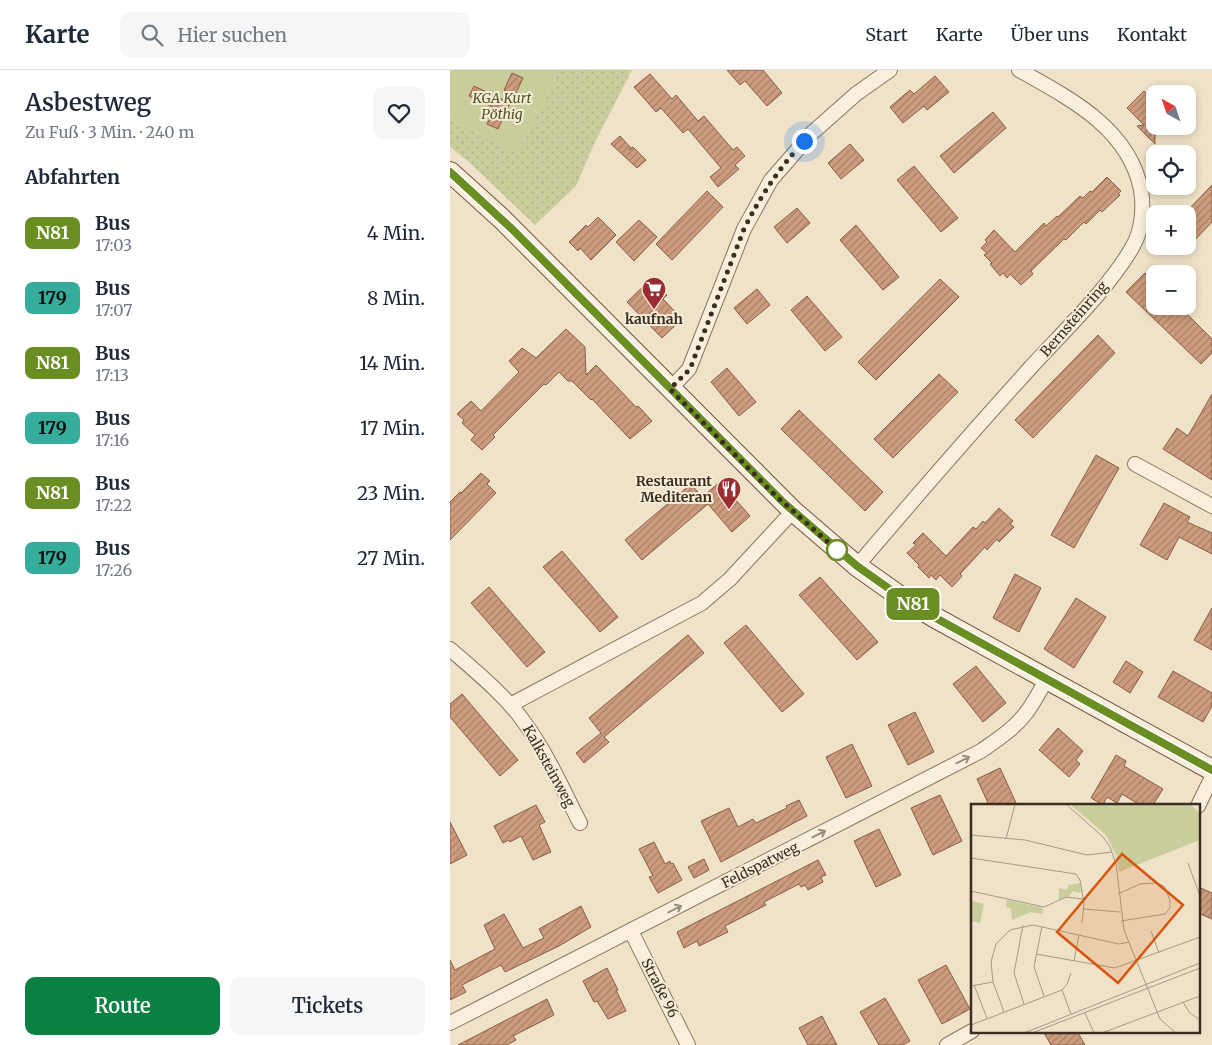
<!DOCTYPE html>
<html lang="de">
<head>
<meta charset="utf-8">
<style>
  :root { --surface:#fff; --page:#f6f6f7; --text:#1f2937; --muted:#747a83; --line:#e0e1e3; --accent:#0b8043 }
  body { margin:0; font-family:Merriweather,serif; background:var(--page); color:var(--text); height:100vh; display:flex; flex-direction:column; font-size:19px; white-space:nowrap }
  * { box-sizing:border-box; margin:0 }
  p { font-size:16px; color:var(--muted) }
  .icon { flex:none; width:28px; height:28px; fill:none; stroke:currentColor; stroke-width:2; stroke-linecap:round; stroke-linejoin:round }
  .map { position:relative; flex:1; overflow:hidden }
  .panel { display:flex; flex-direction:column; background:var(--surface); width:450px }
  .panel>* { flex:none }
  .badge { padding:0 10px; border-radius:8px; font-size:18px; line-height:32px }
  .needle { width:32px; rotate:320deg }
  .fabs { position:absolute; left:696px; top:15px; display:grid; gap:10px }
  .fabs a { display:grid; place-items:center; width:50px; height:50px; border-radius:10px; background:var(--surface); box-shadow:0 2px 8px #0003; font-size:25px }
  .you { position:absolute; width:25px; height:25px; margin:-12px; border:4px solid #fff; border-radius:50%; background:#1a73e8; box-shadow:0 0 0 8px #1a73e833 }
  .map>.badge { position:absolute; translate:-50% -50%; box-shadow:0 0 0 2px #fff }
  h2 { padding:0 25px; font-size:19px; line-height:45px }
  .round { display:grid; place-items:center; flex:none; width:52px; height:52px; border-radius:10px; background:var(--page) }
  .summary { display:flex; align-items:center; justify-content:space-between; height:85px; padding:0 25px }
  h1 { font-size:24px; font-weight:600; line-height:38px }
  .cta { display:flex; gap:10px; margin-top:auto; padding:10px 25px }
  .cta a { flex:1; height:58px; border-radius:10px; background:var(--accent); color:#fff; font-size:20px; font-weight:600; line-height:58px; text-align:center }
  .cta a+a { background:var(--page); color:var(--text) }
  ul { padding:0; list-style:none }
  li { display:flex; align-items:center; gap:15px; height:65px; padding:0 25px }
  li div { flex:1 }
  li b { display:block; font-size:19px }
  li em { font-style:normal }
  li .badge { min-width:55px; font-weight:700; text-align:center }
  header { display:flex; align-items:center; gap:30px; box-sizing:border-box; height:70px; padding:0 25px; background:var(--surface); border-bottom:1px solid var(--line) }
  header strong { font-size:24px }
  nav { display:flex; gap:28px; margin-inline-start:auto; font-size:18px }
  .search { width:350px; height:45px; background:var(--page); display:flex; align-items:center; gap:12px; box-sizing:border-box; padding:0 18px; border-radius:10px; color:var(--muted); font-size:19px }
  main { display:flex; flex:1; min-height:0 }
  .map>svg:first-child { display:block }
  .park { fill:url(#park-dots) }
  .garden { fill:#c9cd9c }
  .building { fill:url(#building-hatch); stroke:#8a5d43 }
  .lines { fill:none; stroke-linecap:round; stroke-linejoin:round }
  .street-casing { stroke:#8b745d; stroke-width:16 }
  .secondary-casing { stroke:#6d5540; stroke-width:22 }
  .street { stroke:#f9efdc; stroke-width:14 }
  .secondary { stroke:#f9efdc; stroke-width:20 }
  .oneway { stroke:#9a8e7e }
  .line-casing { stroke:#fff; stroke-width:11 }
  .line { stroke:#6b8e23; stroke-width:8 }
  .walk { stroke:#3c2d20; stroke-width:5; stroke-dasharray:0 9 }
  .stop-dot { fill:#fff; stroke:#6b8e23; stroke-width:2.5 }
  .labels { text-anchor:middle; stroke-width:4; stroke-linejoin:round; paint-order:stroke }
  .park-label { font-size:14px; font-style:italic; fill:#4d5827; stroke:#f6ecd8 }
  .poi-label { font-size:14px; font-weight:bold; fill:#3c2d20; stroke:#f6ecd8 }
  .street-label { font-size:14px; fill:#3c2d20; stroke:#f6ecd8 }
  .inset-road { fill:none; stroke:#a79a85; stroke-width:1 }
  .view { fill:#d7550e; fill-opacity:0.15; stroke:#d7550e; stroke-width:2.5 }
  .inset-edge { fill:none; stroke:#3c2d20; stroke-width:2.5 }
</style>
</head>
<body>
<header>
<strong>Karte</strong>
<div class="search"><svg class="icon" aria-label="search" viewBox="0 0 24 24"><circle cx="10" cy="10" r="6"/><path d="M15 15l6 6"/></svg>Hier suchen</div>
<nav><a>Start</a><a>Karte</a><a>Über uns</a><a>Kontakt</a></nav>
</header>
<main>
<section class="panel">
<div class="summary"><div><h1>Asbestweg</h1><p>Zu Fuß · 3 Min. · 240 m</p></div><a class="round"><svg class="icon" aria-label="heart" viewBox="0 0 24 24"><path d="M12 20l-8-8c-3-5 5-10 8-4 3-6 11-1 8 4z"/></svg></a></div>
<h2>Abfahrten</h2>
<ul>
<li><span class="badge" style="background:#6b8e23;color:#fff">N81</span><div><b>Bus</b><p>17:03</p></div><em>4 Min.</em></li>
<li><span class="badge" style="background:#36ac9c;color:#111">179</span><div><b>Bus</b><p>17:07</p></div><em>8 Min.</em></li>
<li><span class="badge" style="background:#6b8e23;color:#fff">N81</span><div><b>Bus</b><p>17:13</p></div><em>14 Min.</em></li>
<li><span class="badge" style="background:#36ac9c;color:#111">179</span><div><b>Bus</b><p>17:16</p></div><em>17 Min.</em></li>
<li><span class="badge" style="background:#6b8e23;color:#fff">N81</span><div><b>Bus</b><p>17:22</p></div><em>23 Min.</em></li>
<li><span class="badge" style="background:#36ac9c;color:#111">179</span><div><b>Bus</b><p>17:26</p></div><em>27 Min.</em></li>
</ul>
<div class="cta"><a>Route</a><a>Tickets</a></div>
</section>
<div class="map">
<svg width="762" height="975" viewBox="0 0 762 975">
  <defs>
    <pattern id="park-dots" width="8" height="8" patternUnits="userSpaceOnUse" patternTransform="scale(1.25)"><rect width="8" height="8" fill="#c9cd9c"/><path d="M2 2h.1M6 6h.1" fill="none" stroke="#aeb086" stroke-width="1.8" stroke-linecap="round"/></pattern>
    <pattern id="building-hatch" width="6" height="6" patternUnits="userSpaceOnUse" patternTransform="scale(1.25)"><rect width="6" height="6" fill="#cd9c7e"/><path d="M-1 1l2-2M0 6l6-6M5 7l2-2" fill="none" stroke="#a88067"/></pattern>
  </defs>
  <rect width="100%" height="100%" fill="#efe2c8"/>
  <path class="park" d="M 110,0 L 182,0 L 145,72 L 126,116 L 85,155 L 19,92 L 0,77 L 0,49 L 67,83 Z"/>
  <path class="garden" d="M 0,0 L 110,0 L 67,83 L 0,49 Z"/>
  <path class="building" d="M 277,0 L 313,0 L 332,23 L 317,36 L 295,11 L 290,15 Z
    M 62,3 L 73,8 L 65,25 L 54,20 Z
    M 200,4 L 222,29 L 226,25 L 248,51 L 254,46 L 283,80 L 287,77 L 295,86 L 285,95 L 289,99 L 268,117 L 260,107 L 271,98 L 238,59 L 233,63 L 211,38 L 206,42 L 184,17 Z
    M 485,6 L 499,22 L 477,40 L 474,36 L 453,53 L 440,37 L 460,20 L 464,24 Z
    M 24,16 L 60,33 L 48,59 L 37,54 L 45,38 L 19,26 Z
    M 694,21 L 705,32 L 705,56 L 715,56 L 705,66 L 705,74 L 687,56 L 694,55 L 677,38 Z
    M 543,42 L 556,58 L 504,103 L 490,86 Z
    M 170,66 L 181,78 L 179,80 L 183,77 L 196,90 L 187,98 L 161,74 Z
    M 400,74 L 414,90 L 391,109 L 378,93 Z
    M 464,96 L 508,148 L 491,162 L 447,110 Z
    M 657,107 L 671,121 L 668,124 L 670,125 L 652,142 L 650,140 L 636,154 L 634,152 L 616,170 L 614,169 L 581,201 L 583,204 L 571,215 L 560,204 L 557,208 L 553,203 L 550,206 L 540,194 L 542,193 L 534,185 L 537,183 L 531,178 L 537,172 L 535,170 L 544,160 L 565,182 L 594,153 L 596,156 L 607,146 L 608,147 L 630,126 L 633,128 L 640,121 L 642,122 Z
    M 762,115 L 762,152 L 738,177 L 738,140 Z
    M 257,121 L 273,137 L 222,190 L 206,174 Z
    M 347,138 L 360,153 L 337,173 L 324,157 Z
    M 148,147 L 166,165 L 141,190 L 130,178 L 128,181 L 119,172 L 136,155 L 138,157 Z
    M 189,150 L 207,167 L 184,191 L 166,172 Z
    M 406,155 L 449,207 L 433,220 L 390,170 Z
    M 695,203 L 705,213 L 705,236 L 729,236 L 762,269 L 762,283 L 751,294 L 676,222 Z
    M 201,209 L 217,225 L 213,229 L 232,249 L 212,268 L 177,232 Z
    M 490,209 L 509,227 L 426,310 L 408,292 Z
    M 307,219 L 320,235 L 297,254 L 284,238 Z
    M 357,226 L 392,267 L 375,281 L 341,240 Z
    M 116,259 L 135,277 L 136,305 L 146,295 L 186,337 L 188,336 L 202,351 L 180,369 L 142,329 L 141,330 L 122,311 L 118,311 L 109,302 L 96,315 L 94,314 L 43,365 L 45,367 L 32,380 L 21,370 L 25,365 L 12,353 L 14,350 L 7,344 L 21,331 L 31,341 L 69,302 L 59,291 L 72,278 L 86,288 Z
    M 648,265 L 665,283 L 583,368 L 565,350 Z
    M 277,298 L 306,332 L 289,346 L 261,312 Z
    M 489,304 L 508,322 L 443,388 L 424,369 Z
    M 762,324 L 762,410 L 713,379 L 727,358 L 738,366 Z
    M 349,340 L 433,422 L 415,441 L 331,359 Z
    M 646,385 L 669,398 L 624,478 L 601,465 Z
    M 31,403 L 40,411 L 37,414 L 46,423 L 0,470 L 0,432 L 10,422 L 11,423 Z
    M 270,412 L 300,446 L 282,462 L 252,427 Z
    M 241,414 L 258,434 L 192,490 L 175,470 Z
    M 714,433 L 740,447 L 737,452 L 762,463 L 762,484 L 729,467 L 717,490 L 690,475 Z
    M 549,438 L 563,451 L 560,454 L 564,457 L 549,472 L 547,469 L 537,480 L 535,477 L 510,504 L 512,506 L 502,517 L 490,505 L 486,510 L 481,505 L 479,508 L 468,497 L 469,495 L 457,483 L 466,475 L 463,473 L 473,463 L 496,486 L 523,457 L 526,459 L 533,451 L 535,453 Z
    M 112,481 L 168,547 L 150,562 L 93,497 Z
    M 565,504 L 591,518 L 569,562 L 543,548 Z
    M 370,507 L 428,572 L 407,590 L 349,525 Z
    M 39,517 L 95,582 L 77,597 L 21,533 Z
    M 626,528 L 656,547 L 624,598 L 594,579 Z
    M 762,538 L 762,580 L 744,570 Z
    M 296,555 L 354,624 L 332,642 L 274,573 Z
    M 238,565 L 254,583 L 154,667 L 159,672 L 134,693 L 126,683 L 151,663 L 139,648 Z
    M 676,591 L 693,602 L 680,623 L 663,612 Z
    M 526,596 L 556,633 L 533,652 L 503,614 Z
    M 723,601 L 762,623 L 762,636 L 753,652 L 708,627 Z
    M 12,624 L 68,690 L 50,706 L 0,647 L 0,634 Z
    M 465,642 L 484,682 L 458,695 L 438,655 Z
    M 608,658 L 633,681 L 626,690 L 630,694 L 619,707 L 589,680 Z
    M 402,674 L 422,716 L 396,728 L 376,687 Z
    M 666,685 L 676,691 L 674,696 L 713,719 L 703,735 L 690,735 L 672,724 L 667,733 L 657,727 L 653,735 L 641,728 Z
    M 550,698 L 567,735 L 539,735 L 527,709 Z
    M 490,725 L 512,771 L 483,785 L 461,738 Z
    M 349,730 L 357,746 L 271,792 L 251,751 L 279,738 L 288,757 L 303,749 L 306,753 L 337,738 L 336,736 Z
    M 86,735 L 95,752 L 89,755 L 101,782 L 83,790 L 71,766 L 60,772 L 59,770 L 53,773 L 44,756 Z
    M 0,752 L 17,785 L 0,794 Z
    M 429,759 L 451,805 L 426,817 L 404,771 Z
    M 204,772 L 215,794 L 220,791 L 221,794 L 223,793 L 232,810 L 208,823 L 199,807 L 203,806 L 189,779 Z
    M 254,789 L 259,800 L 244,808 L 238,797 Z
    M 368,790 L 376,805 L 371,807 L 373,812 L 358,820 L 355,815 L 351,817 L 349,814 L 314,832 L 316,835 L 275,856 L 278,862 L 249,876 L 247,871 L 234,878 L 227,862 Z
    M 748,817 L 762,823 L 762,849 L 748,843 Z
    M 131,836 L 141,857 L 109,876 L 55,902 L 51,895 L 12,915 L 16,922 L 0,930 L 0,890 L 5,900 L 45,879 L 34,855 L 54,844 L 73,878 L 94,868 L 89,859 Z
    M 496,895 L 520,939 L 492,954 L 468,910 Z
    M 157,898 L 168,920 L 166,920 L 176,941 L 158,949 L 147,931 L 144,932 L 133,911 Z
    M 435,928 L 460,971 L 453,975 L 429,975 L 410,942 Z
    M 97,929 L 104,945 L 63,966 L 66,970 L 57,975 L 8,975 Z
    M 372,946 L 387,975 L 358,975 L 349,958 Z
    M 593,961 L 627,961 L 635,975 L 601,975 Z"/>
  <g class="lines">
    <defs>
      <path id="street" d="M 220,319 L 239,299 L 294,159 L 321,110 L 362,63 L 406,24 L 440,0
        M 685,394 L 762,436
        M 407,496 C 464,429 522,362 581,297 C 614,261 660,217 683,176 C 692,160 694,138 691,120 C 679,58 619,28 569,0
        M 0,579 C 23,599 57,627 74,652 C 97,683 112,718 130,753
        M 60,635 L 252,533 L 280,509 L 343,441
        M 748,736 L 762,707
        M 181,861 L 238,975
        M 0,953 L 531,681 C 548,669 564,659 576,643 C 584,633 590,620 597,609
        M 497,975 L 522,961"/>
      <path id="secondary" d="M 0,102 L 52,149 L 343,441 L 407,496 L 448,525 L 484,547 L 762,700"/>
    </defs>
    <use href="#street" class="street-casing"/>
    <use href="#secondary" class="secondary-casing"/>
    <use href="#street" class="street"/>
    <use href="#secondary" class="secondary"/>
  </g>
  <defs><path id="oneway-shaft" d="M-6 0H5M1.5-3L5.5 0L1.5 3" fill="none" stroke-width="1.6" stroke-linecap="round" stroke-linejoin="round" transform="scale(1.25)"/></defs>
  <g class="oneway">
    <use href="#oneway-shaft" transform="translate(513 690) rotate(-27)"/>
    <use href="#oneway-shaft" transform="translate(369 764) rotate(-27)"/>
    <use href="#oneway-shaft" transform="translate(225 839) rotate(-27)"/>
  </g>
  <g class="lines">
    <defs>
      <path id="line" d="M 0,102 L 62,159 L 334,433 L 407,496 L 448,525 L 484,547 L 762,700"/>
    </defs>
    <use href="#line" class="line-casing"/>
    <use href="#line" class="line"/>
    <path class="walk" d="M 354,71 C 328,100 311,125 294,159 L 240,299 L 220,319 L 325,425 L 387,480"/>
  </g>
  <defs>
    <symbol id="supermarket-pin" viewBox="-11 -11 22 30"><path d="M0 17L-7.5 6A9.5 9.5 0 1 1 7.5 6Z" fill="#9a2d31" stroke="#f6ecd8"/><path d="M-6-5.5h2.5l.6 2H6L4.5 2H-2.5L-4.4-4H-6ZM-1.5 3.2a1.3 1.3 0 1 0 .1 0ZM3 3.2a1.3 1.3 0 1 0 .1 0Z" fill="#fff"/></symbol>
    <symbol id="restaurant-pin" viewBox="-11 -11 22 30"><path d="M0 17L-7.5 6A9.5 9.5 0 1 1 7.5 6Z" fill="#9a2d31" stroke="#f6ecd8"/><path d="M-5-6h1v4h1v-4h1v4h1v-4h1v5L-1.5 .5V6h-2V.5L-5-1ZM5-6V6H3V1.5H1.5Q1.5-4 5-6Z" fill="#fff"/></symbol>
  </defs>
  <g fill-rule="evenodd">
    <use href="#supermarket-pin" x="190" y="205" width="28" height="38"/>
    <use href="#restaurant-pin" x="265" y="405" width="28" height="38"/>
  </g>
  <circle class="stop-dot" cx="387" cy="480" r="10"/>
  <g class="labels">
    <g class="park-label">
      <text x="52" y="33">KGA Kurt<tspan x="52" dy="16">Pöthig</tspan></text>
    </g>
    <g class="poi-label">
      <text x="204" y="254">kaufnah</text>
      <text x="262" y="416" text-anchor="end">Restaurant<tspan x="262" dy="16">Mediteran</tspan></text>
    </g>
    <g class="street-label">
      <text transform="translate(624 249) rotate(-49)" y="5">Bernsteinring</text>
      <text transform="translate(99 696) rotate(61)" y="5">Kalksteinweg</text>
      <text transform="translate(310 795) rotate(-27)" y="5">Feldspatweg</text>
      <text transform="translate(210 918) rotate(63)" y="5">Straße 96</text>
    </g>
  </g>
  <g transform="translate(521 734)">
    <rect width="229" height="229" fill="#efe2c8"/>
    <path d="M 209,0 L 219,0 L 229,9 L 229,19 ZM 229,28 L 229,36 L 148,68 L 145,52 L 134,32 L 151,61 ZM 109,79 L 110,89 L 102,87 L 97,93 L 88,96 L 88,84 L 96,86 L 97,81 ZM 36,96 L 69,103 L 72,105 L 72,110 L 60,108 L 41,116 L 40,104 L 35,103 Z" fill="#c9cd9c"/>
    <path d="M 99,0 L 209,0 L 229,19 L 229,28 L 151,61 L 135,31 ZM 1,97 L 13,100 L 9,119 L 0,117 Z" fill="#c9cd9c"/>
    <path class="inset-road" d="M 95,0 L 132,33 L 139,43 L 145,60 L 153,126 L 189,215 L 205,229M 0,31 L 54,36 L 116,51 L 141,48M 35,35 L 44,0M 0,54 L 105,70 L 109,76 L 113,99 L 111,119M 217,59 L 229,92M 0,87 L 73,103 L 95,93 L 112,95M 147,90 L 169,80 L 185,79 L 193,82 L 199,96 L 199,104 L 194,110 L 150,117M 113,105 L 149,108M 52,121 L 43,169 L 53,200M 71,122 L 63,163 L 73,192M 180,127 L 188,149M 65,150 L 144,164 L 229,133M 103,157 L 108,131M 3,181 L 16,214M 0,182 L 22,178M 91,186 L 100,210M 212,198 L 218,208 L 229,216M 33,208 L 22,178 L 20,158 L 25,140 L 39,126 L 62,121 L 148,140 L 158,138M 114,209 L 123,229M 0,221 L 91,186 L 96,180 L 100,169M 53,229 L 229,159M 61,229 L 229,164M 131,229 L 229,192"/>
    <path class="view" d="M 151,50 L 212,101 L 147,179 L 86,128 Z"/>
    <rect width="229" height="229" class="inset-edge"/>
  </g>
</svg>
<div class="fabs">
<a><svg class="needle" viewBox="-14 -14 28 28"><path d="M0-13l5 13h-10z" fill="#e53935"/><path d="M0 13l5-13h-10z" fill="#747a83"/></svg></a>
<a><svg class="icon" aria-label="locate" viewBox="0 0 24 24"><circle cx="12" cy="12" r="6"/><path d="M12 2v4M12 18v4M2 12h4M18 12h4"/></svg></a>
<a>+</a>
<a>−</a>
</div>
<div class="you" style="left:354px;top:71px"></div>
<b class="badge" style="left:463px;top:534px;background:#6b8e23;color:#fff">N81</b>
</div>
</main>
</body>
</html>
